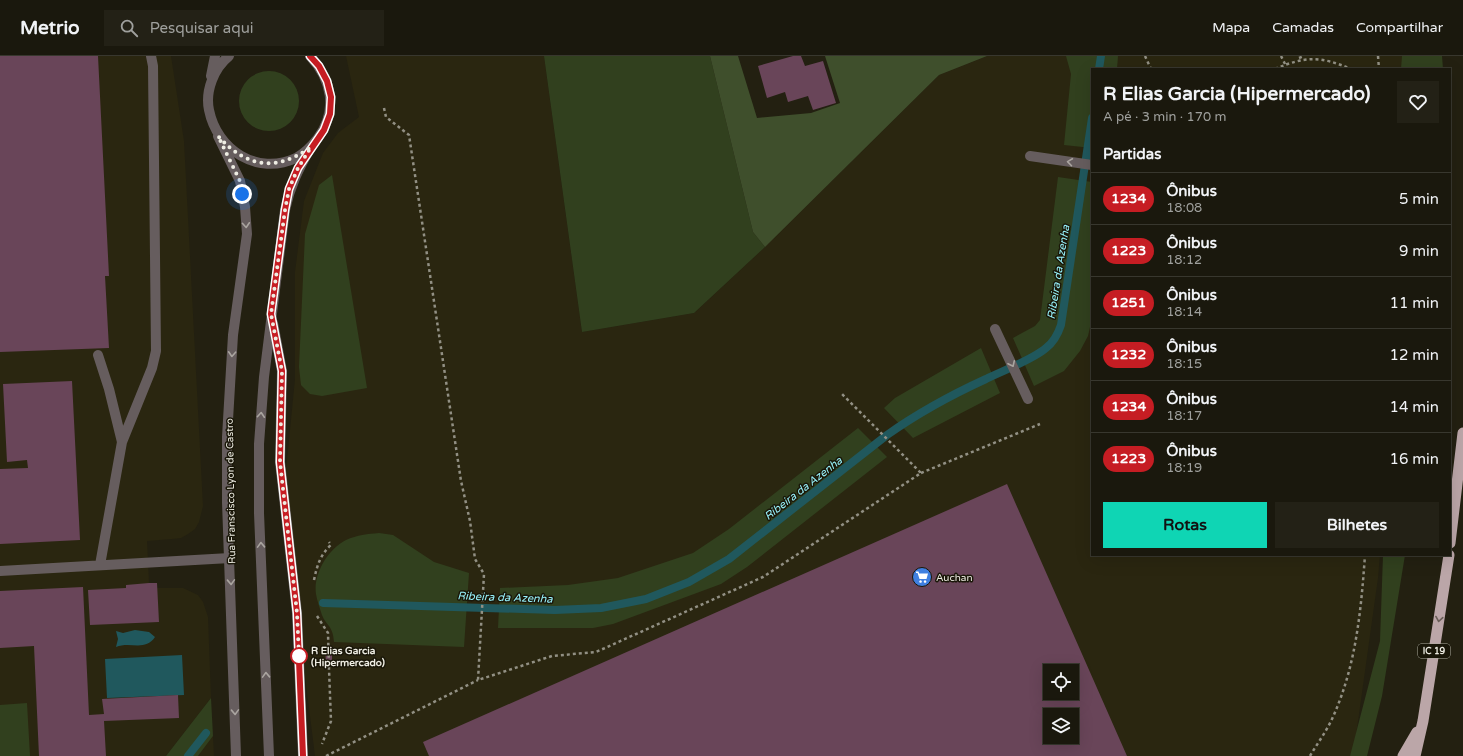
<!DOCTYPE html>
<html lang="pt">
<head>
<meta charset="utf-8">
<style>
  :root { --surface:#1a180d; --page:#232116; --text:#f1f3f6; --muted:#9fa09d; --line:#38372e; --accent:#0fd5b4 }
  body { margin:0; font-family:"Varela Round",sans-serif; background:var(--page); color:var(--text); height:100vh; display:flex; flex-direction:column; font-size:15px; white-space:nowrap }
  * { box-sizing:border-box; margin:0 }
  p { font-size:13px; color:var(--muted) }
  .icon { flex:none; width:22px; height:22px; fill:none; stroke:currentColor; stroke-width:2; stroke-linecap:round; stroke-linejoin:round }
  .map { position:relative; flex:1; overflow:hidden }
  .side { position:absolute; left:1091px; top:12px; width:360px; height:488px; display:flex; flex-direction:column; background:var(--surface); border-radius:0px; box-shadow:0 4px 16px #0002,0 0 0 1px var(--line) }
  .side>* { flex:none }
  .badge { padding:0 8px; border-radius:13px; font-size:14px; line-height:26px }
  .controls { position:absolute; left:1043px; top:608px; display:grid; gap:8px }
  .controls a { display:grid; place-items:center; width:36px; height:36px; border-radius:0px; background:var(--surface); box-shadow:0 4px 16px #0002,0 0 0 1px var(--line); font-size:20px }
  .you { position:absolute; width:20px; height:20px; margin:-10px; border:3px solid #fff; border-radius:50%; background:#1a73e8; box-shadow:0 0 0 6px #1a73e833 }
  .map>.badge { position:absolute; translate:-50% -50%; box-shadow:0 0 0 2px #fff }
  h2 { padding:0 12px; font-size:15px; line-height:36px }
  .round { display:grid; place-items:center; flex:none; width:42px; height:42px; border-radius:0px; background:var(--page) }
  .head { display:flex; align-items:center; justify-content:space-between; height:68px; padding:0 12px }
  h1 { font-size:19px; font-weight:700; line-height:30px }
  .primary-button { display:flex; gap:8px; margin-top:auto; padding:8px 12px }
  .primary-button a { flex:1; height:46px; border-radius:0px; background:var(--accent); color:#111; font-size:16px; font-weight:700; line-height:46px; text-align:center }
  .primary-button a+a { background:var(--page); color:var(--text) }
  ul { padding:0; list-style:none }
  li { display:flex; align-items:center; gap:12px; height:52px; padding:0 12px; border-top:1px solid var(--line) }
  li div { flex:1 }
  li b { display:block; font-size:15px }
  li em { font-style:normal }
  li .badge { min-width:44px; font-weight:700; text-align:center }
  header { display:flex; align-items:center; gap:24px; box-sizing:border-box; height:56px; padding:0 20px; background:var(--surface); border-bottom:1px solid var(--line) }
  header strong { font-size:19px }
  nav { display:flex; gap:22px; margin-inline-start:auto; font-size:14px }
  .search { width:280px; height:36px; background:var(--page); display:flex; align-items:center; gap:10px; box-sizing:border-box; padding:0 14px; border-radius:0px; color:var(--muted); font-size:15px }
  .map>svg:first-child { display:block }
  .built { fill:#2a2610; fill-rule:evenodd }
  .green { fill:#31401e }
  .forest { fill:#3f4f2c }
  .water { fill:#20585d }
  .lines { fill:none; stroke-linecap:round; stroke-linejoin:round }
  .stream { stroke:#20585d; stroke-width:8 }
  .building { fill:#694559; fill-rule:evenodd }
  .path { stroke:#929084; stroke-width:2.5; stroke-dasharray:3 3; stroke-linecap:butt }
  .service { stroke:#665d5e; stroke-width:10 }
  .minor { stroke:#665d5e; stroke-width:10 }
  .tertiary { stroke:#665d5e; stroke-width:10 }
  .trunk { stroke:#bba6a8; stroke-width:11 }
  .oneway { stroke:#aaa5a0 }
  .oneway2 { stroke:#6a5e58 }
  .line-casing { stroke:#fff; stroke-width:9 }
  .line { stroke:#c61d23; stroke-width:6 }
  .walk { stroke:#eeede3; stroke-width:4; stroke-dasharray:0 7.2 }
  .stop-dot { fill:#fff; stroke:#c61d23; stroke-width:2 }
  .labels { text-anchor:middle; stroke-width:3; stroke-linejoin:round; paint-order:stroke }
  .shield { fill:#191608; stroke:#aeaca1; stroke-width:1 }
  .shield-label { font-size:9px; font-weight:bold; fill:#eeede3 }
  .street-label { font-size:10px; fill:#eeede3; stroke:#191608 }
  .poi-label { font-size:10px; fill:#eeede3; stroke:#191608; text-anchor:start }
  .stop-label { font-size:10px; font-weight:bold; fill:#eeede3; stroke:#191608; text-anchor:start }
  .water-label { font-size:11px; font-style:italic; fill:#97f2fb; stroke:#191608 }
</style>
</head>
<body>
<header>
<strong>Metrio</strong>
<div class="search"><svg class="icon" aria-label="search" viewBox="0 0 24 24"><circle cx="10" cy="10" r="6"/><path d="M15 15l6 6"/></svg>Pesquisar aqui</div>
<nav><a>Mapa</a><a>Camadas</a><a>Compartilhar</a></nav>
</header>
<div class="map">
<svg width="1463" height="700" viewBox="0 0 1463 700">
  <rect width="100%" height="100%" fill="#232011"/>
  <path class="built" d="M 0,0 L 171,0 L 184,85 L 203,450 L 199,466 L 195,473 L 188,478 L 181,482 L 172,483 L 147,485 L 149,527 L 157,532 L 183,532 L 198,539 L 203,546 L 208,561 L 211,642 L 166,700 L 0,700 Z
    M 346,0 L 544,0 L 582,276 L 694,257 L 765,191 L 939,19 L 987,0 L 1406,0 L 1406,13 L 1092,13 L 1092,499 L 1380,499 L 1378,522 L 1354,694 L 1350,700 L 315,700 L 283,445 L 295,323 L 295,216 L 304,145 L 323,97 L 338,77 L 359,61 ZM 1050,615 L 1072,615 L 1072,637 L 1050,637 ZM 1050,659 L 1072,659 L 1072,681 L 1050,681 Z
    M 213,680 L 214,700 L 198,700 Z"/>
  <path class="green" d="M 544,0 L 710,0 L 753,176 L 765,191 L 694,257 L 582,276 Z
    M 1066,0 L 1118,0 L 1117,13 L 1092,13 L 1092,92 L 1064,89 L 1071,18 Z
    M 1402,0 L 1442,0 L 1443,13 L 1401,13 Z
    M239 45a30 30 0 1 1 60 0a30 30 0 1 1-60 0Z
    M 332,119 L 367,332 L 322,340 L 310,338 L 301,329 L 299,311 L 305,178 L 319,129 Z
    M 1058,121 L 1092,126 L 1092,262 L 1088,280 L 1080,295 L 1064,315 L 1034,330 L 1013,282 L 1035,270 L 1040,264 Z
    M 981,292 L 1000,337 L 913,382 L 884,352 L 895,342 Z
    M 858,372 L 887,401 L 747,511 L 721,528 L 613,568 L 593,572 L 498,572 L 500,532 L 568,529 L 618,522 L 693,497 L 729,473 Z
    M 379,477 L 393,479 L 434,506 L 469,517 L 464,591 L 334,586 C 333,568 325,570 321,556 C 319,550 317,544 316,538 C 313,518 328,493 346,484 C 357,479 368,478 379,477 Z
    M 1383,499 L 1405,499 L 1382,640 L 1367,700 L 1350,700 L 1380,585 Z
    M 211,642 L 213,680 L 198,700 L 166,700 Z
    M 27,647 L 30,700 L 0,700 L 0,649 Z"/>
  <path class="forest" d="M 710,0 L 738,0 L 757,62 L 811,57 L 840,47 L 825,0 L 987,0 L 939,19 L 765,191 L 753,176 Z"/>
  <path class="water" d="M 135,574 L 149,576 L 155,581 C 145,596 130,585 116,591 L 118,583 L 116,575 L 123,577 Z
    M 182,599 L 184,639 L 107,642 L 105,603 Z"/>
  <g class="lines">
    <path class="stream" d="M 1099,13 L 1101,0
      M 323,547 L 555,554 L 601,552 L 646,543 L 689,526 L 729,503 L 887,379 C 918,357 951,339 986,323 C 1002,315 1034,303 1046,292 C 1054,286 1058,278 1061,269 L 1092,62
      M 188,700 L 206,677"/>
  </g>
  <path class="building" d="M 0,0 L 98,0 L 109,220 L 105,220 L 109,292 L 0,296 Z
    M 793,0 L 801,0 L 805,10 L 823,5 L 836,47 L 813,54 L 808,40 L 788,46 L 785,36 L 767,42 L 758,10 Z
    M 72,325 L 80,484 L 0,488 L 0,413 L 28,412 L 27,404 L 7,406 L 3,328 Z
    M 1007,428 L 1127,700 L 429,700 L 423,686 ZM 1050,615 L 1072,615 L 1072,637 L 1050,637 ZM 1050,659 L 1072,659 L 1072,681 L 1050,681 Z
    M 149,527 L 157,527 L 159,566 L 90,569 L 88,534 L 126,532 L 126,529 Z
    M 83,531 L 89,659 L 104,658 L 102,643 L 178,639 L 179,662 L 104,665 L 106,700 L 39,700 L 34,590 L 0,592 L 0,535 Z
    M 325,591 L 332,591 L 332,607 L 326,607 Z"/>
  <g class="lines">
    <path class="path" d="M 1145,0 L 1151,13
      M 1281,0 L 1285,8
      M 1378,0 L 1379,13
      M 1299,2 L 1304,0
      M 1275,13 C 1305,0 1321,0 1351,13
      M 384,52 L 386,61 L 409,79 L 461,425 L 470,465 L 475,503 L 484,518 L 478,624 L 552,600 L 596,596 L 763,521 L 921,417 L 842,338
      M 921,417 L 1040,368
      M 314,524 C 317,510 320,499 331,489 L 329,486
      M 317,560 L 328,577 L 329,613 L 331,665 L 322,688
      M 326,700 L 478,624
      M 1310,700 C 1317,688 1326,676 1332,663 C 1356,611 1361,555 1365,499"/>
    <path class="service" d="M 995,273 L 1028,343
      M 98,299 L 109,333 L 122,386
      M 100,509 L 122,386 L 152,312 L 156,295 L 153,10 L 151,0
      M 0,515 L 230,502"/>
    <path class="minor" d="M 1030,100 L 1092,109"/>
    <path class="tertiary" d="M 229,0 C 214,12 205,35 209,54 C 217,94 257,120 296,102 C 305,97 312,90 318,82 C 338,55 332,23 310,0
      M 211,20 L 215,0
      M 218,80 L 240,125 L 245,151 L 247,178 L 233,279 L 227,381 L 227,446 L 236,700
      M 273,267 L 282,315 L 280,406 L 297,557 L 303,700
      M 269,700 L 259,457 L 259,388 L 264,321 L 285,154 C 290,130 299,112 311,91"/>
    <path class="trunk" d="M 1450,487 L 1463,377
      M 1403,700 L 1417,676
      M 1415,700 L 1423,665 L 1449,499"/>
  </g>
  <defs><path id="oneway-chevron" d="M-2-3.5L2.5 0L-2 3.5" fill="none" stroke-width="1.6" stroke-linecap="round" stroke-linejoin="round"/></defs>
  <g class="oneway">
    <use href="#oneway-chevron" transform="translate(1070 106) rotate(-172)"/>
    <use href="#oneway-chevron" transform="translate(246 169) rotate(86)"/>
    <use href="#oneway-chevron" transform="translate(232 298) rotate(93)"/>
    <use href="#oneway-chevron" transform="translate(1012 308) rotate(65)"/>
    <use href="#oneway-chevron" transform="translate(261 359) rotate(-86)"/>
    <use href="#oneway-chevron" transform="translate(261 489) rotate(-92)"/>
    <use href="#oneway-chevron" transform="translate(231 526) rotate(88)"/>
    <use href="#oneway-chevron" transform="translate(266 619) rotate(-92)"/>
    <use href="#oneway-chevron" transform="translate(235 656) rotate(88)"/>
  </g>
  <use class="oneway2" href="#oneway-chevron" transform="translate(1439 563) rotate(99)"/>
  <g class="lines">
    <defs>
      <path id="line" d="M 303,700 L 297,557 L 280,406 L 282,315 L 271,258 L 285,154 L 289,133 L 298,112 L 324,74 L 330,58 L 331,41 L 327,25 L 319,10 L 310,0"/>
    </defs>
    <use href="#line" class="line-casing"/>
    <use href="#line" class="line"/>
    <path class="walk" d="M 242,138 L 240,125 L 218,80 C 247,112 276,116 311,91 L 298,112 L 289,133 L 285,154 L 271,258 L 282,315 L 280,406 L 297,557 L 299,600"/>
  </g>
  <defs>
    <symbol id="supermarket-disc" viewBox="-11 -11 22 22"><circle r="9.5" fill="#3f7fe0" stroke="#191608"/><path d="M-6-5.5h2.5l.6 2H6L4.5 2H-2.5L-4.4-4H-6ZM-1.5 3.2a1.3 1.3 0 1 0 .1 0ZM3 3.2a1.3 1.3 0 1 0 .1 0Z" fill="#fff"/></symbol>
  </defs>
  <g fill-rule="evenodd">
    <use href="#supermarket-disc" x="911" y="510" width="22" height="22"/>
  </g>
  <circle class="stop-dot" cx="299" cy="600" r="8"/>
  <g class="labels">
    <rect class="shield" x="1418" y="588" width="32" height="14" rx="3"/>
    <g class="shield-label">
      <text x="1434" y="598">IC 19</text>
    </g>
    <g class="street-label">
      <text transform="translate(230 435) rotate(-91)" y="4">Rua Franscisco Lyon de Castro</text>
    </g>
    <g class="poi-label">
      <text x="936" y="525">Auchan</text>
    </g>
    <g class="stop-label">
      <text x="311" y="598">R Elias Garcia<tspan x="311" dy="12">(Hipermercado)</tspan></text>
    </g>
    <g class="water-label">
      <text transform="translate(1058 216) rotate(-81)" y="4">Ribeira da Azenha</text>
      <text transform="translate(803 432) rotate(-38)" y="4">Ribeira da Azenha</text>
      <text transform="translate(505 541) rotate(2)" y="4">Ribeira da Azenha</text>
    </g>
  </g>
</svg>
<div class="controls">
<a><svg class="icon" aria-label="locate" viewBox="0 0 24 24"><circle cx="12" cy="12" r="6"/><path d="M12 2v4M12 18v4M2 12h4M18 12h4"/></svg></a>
<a><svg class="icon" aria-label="layers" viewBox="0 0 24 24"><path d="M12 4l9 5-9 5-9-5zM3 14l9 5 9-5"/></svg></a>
</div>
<div class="you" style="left:242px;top:138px"></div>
<section class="side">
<div class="head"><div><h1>R Elias Garcia (Hipermercado)</h1><p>A pé · 3 min · 170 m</p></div><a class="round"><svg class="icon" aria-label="heart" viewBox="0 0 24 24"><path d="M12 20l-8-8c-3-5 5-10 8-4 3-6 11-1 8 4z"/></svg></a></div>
<h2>Partidas</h2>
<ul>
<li><span class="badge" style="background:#c61d23;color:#fff">1234</span><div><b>Ônibus</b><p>18:08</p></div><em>5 min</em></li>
<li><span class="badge" style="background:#c61d23;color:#fff">1223</span><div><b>Ônibus</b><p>18:12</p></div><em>9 min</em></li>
<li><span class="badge" style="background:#c61d23;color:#fff">1251</span><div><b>Ônibus</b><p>18:14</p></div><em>11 min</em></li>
<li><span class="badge" style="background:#c61d23;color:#fff">1232</span><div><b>Ônibus</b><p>18:15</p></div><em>12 min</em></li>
<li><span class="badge" style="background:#c61d23;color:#fff">1234</span><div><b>Ônibus</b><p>18:17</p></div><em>14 min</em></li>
<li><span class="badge" style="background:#c61d23;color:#fff">1223</span><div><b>Ônibus</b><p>18:19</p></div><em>16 min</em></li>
</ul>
<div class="primary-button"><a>Rotas</a><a>Bilhetes</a></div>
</section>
</div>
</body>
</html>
